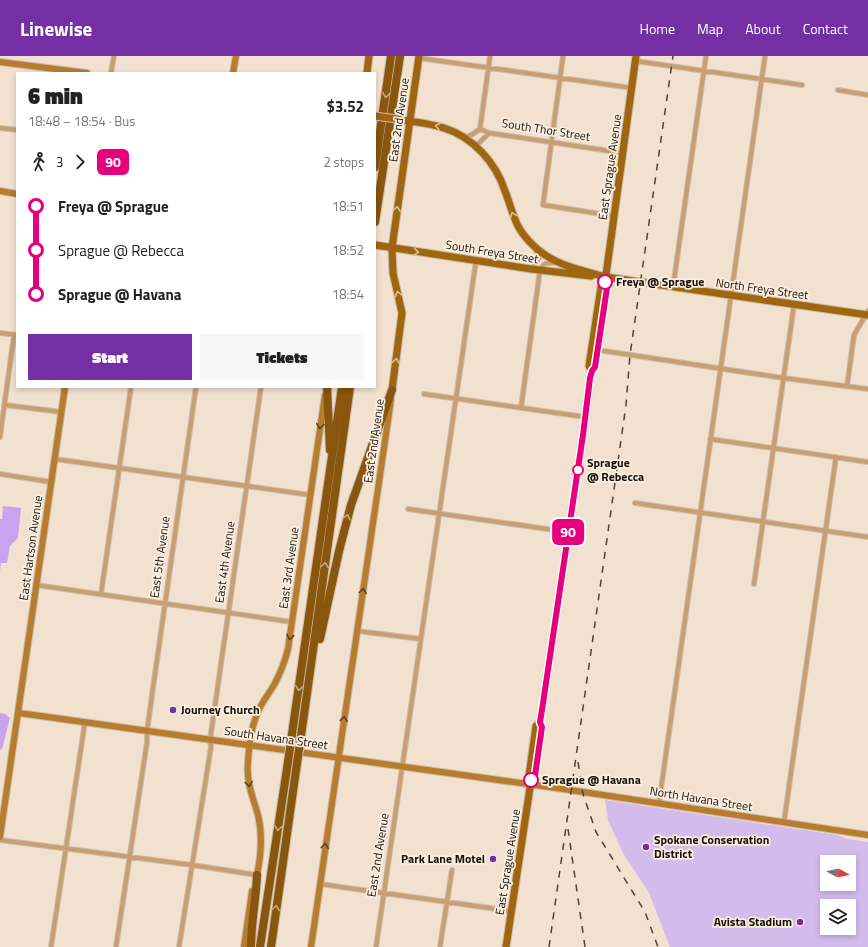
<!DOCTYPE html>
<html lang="en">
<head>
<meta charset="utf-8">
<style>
  :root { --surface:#fff; --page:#f6f6f6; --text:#222; --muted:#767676; --accent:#732fa3 }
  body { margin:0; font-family:"Titillium Web",sans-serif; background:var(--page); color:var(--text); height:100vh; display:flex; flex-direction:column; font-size:15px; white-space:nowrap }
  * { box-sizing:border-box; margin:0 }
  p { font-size:13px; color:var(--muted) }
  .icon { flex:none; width:22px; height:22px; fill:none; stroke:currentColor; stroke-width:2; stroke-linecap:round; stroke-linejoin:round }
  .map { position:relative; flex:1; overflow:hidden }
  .side { position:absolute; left:16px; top:16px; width:360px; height:316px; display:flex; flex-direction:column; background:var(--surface); border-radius:0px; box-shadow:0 2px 6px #0003 }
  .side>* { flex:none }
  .badge { padding:0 8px; border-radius:6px; font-size:14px; line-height:26px }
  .needle { width:26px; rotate:98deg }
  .buttons { position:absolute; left:820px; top:799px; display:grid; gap:8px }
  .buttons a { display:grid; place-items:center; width:36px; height:36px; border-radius:0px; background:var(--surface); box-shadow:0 2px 6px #0003; font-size:20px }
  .map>.badge { position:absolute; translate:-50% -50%; box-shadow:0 0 0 2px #fff }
  .legs { display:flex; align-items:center; gap:6px; height:44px; padding:0 12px; font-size:13px }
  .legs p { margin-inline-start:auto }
  .head { display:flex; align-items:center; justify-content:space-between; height:68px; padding:0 12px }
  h1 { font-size:22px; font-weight:800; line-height:30px }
  .cta { display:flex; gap:8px; margin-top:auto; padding:8px 12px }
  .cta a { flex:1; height:46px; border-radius:0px; background:var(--accent); color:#fff; font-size:16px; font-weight:800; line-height:46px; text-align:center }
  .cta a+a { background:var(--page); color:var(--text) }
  ul { padding:0 12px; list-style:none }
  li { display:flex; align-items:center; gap:14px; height:44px; font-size:15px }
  li i { display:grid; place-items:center; width:6px; height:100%; margin:0 5px; background:currentColor }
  li i::after { content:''; width:10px; height:10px; margin:-5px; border:3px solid; border-radius:50%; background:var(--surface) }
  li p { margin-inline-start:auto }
  li:first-child i { background:linear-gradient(#0000 50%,currentColor 0) }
  li:last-child i { background:linear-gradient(currentColor 50%,#0000 0) }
  header { display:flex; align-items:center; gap:24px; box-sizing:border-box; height:56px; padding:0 20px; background:var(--accent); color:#fff }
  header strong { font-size:19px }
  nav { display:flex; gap:22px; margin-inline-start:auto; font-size:14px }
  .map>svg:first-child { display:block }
  .green { fill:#d3bbec; fill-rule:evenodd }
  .forest { fill:#caa3ee }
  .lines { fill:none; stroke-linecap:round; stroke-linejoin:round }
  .street-casing { stroke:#cabbab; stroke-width:6 }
  .secondary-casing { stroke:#cabbab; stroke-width:8 }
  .primary-casing { stroke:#cabbab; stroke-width:9 }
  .highway-casing { stroke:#cabbab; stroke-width:10 }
  .street { stroke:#c89f72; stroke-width:4 }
  .secondary { stroke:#b77c2e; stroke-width:6 }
  .primary { stroke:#a0660f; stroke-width:7 }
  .highway { stroke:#88560c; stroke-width:8 }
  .rail { stroke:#4b4339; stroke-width:1.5; stroke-dasharray:7 7; stroke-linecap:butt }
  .primary-bridge-casing { stroke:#cabbab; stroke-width:9; stroke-linecap:butt }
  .highway-bridge-casing { stroke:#cabbab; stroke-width:10; stroke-linecap:butt }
  .primary-bridge { stroke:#a0660f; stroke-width:7 }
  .highway-bridge { stroke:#88560c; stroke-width:8 }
  .oneway { stroke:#c8aa81 }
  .oneway2 { stroke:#dcbf97 }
  .oneway3 { stroke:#5e411a }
  .line-1-casing { stroke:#fff; stroke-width:9 }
  .line-1 { stroke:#e6007e; stroke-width:6 }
  .stop-1-dot { fill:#fff; stroke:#e6007e; stroke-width:2 }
  .poi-dot { fill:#732fa3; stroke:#fdefe0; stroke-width:1.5 }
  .labels { text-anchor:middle; stroke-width:3.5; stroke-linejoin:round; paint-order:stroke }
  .street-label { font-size:12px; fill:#151009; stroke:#fdefe0 }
  .stop-label { font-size:12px; font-weight:bold; fill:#151009; stroke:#fdefe0; text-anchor:start }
  .poi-label { font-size:12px; font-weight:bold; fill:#151009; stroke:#fdefe0; text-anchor:start }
</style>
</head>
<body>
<header>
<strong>Linewise</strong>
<nav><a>Home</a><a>Map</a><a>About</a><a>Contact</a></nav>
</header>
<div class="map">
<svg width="868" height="891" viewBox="0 0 868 891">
  <rect width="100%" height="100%" fill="#f2e1cf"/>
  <path class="green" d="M 605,744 L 837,779 L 847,783 L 868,786 L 868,891 L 670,891 L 649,837 L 623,797 L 608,764 ZM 827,806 L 849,806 L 849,828 L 827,828 ZM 827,850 L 849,850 L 849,872 L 827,872 Z"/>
  <path class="forest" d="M 3,450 L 21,452 L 18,482 L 10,490 L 7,507 L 1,507 L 0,515 L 0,463 L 2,463 Z
    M 0,657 L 5,658 L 10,662 L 2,693 L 0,694 Z"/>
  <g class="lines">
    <defs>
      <path id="street" d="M 563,0 L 543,149 L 614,160
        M 419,2 L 632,32
        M 636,5 L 802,29
        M 111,17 L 114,0
        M 838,34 L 868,39
        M 0,72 L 17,74
        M 480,73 L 489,77 L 623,97
        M 480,73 L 490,0
        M 464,82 L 473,78 L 480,73
        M 476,90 L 489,77
        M 531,213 L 537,206 L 539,201 L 535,193
        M 673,231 L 706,0
        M 0,277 L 17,279
        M 598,294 L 783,322 L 868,333
        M 847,330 L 854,279 L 868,255
        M 424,338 L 585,361
        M 5,349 L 61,356
        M 521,352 L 540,214 C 544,207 547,206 556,207
        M 0,381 L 14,279
        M 710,383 L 868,406
        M 55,403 L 310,439
        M 0,418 L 51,426
        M 635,447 L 868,481
        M 408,453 L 568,476
        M 754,528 L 794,249
        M 36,529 L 292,566
        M 101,538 L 131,331
        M 357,575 L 421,583
        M 659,747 L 765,0
        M 784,766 L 836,401
        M 0,784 L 192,809 L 257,819
        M 320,828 L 511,855
        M 51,891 L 85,666
        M 116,891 L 147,686 L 147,675 L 153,632 L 196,331
        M 179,891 L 211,691 L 210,684 L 261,331
        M 376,891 L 476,205
        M 440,891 L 452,814"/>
      <path id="secondary" d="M 0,6 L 87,17
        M 233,17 L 236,0
        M 0,135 L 17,138
        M 19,657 L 570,734 L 868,779
        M 0,781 L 65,331
        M 256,823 C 261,802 263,780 258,759 C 253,741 246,727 248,706 C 249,689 251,671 258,656 C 262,645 270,637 275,627 C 281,616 285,605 288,593 L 325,339
        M 244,891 L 252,835
        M 311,891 L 391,344"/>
      <path id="primary" d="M 367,17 L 369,0
        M 397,63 C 412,66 429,67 444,72 C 473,81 496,107 505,135 C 514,158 514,172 534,190 C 553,209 581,214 606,221 L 868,259
        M 375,189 L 531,213 L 591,220
        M 592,315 L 589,310 L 601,231 L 605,226
        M 392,334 L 402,257 L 393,217 L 392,192 L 419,0
        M 531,725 L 535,720 L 542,671 L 540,666 L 542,654 L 583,379 L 590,322 L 592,315 L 595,311 L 607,232 L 605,226 L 610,190 L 636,0
        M 506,891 L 531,725 L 529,720 L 536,670 L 540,666"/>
      <path id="highway" d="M 375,111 L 391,0
        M 375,166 L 400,0
        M 327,331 L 330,394
        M 320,583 L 339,495 L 351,449 L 392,334
        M 291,685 L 342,331
        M 300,687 L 350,331
        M 251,891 C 251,867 256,843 257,819
        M 260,891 L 288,706
        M 271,891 L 297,707"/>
    </defs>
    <use href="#street" class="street-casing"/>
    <use href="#secondary" class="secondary-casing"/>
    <use href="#primary" class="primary-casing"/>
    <use href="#highway" class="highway-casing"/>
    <use href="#street" class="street"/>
    <use href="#secondary" class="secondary"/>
    <use href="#primary" class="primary"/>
    <use href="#highway" class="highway"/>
    <path class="rail" d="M 578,706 L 583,738 L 596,776 L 645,856 L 658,891
      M 568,773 L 585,891
      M 549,891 L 626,349 L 630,299 L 673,0"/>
    <defs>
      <path id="primary-bridge" d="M 375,60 L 397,63"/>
      <path id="highway-bridge" d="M 288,706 L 291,685
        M 297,707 L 300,687"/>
    </defs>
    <use href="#primary-bridge" class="primary-bridge-casing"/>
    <use href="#highway-bridge" class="highway-bridge-casing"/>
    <use href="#primary-bridge" class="primary-bridge"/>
    <use href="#highway-bridge" class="highway-bridge"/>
  </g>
  <defs><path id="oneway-chevron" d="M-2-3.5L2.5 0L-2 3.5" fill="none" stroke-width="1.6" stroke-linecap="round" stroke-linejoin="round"/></defs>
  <g class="oneway">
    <use href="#oneway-chevron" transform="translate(386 39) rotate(98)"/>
    <use href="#oneway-chevron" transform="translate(347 461) rotate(-76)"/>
    <use href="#oneway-chevron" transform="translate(325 509) rotate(-82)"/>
    <use href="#oneway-chevron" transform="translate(299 632) rotate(98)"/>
    <use href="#oneway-chevron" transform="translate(278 772) rotate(99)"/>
    <use href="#oneway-chevron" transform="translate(276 852) rotate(-82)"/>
  </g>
  <g class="oneway2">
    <use href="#oneway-chevron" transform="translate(438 70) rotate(-166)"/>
    <use href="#oneway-chevron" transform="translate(397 153) rotate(-83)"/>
    <use href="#oneway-chevron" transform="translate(513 159) rotate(-111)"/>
    <use href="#oneway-chevron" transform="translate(416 196) rotate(8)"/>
    <use href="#oneway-chevron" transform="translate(398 238) rotate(-106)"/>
    <use href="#oneway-chevron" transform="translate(396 305) rotate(-82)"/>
  </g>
  <g class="oneway3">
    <use href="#oneway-chevron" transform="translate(320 370) rotate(98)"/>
    <use href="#oneway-chevron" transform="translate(363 535) rotate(-82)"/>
    <use href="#oneway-chevron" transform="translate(290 581) rotate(99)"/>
    <use href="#oneway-chevron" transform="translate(344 663) rotate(-82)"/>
    <use href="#oneway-chevron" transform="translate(249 728) rotate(80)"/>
    <use href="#oneway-chevron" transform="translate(325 790) rotate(-83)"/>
  </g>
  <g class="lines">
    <defs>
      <path id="line-1" d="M 531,724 L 535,720 L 542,671 L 540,666 L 542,654 L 583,379 L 590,322 L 592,315 L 595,311 L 607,232 L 605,226"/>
    </defs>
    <use href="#line-1" class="line-1-casing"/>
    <use href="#line-1" class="line-1"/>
  </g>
  <g class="stop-1-dot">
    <circle cx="605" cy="226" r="7"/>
    <circle cx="578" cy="414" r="5"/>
    <circle cx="531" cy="724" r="7"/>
  </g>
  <g class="poi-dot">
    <circle cx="173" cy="654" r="4"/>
    <circle cx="646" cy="791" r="4"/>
    <circle cx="493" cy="803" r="4"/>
    <circle cx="800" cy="866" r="4"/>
  </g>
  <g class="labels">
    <g class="street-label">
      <text transform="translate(399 64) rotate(-82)" y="4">East 2nd Avenue</text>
      <text transform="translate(546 74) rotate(9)" y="4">South Thor Street</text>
      <text transform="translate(610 111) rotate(-82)" y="4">East Sprague Avenue</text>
      <text transform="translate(492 196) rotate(9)" y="4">South Freya Street</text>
      <text transform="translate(762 233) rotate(8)" y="4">North Freya Street</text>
      <text transform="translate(374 385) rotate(-82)" y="4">East 2nd Avenue</text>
      <text transform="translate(31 492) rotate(-82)" y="4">East Hartson Avenue</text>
      <text transform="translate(160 501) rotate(-82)" y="4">East 5th Avenue</text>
      <text transform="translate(225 506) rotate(-82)" y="4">East 4th Avenue</text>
      <text transform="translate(289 512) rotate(-82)" y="4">East 3rd Avenue</text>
      <text transform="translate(276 682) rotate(8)" y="4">South Havana Street</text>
      <text transform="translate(701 743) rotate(9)" y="4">North Havana Street</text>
      <text transform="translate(378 799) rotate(-81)" y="4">East 2nd Avenue</text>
      <text transform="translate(508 806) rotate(-81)" y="4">East Sprague Avenue</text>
    </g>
    <g class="stop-label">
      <text x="616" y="230">Freya @ Sprague</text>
      <text x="587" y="411">Sprague<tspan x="587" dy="14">@ Rebecca</tspan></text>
      <text x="542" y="728">Sprague @ Havana</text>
    </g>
    <g class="poi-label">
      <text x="181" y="658">Journey Church</text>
      <text x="654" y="788">Spokane Conservation<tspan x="654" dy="14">District</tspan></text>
      <text x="485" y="807" text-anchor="end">Park Lane Motel</text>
      <text x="792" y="870" text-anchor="end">Avista Stadium</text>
    </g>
  </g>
</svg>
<div class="buttons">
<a><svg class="needle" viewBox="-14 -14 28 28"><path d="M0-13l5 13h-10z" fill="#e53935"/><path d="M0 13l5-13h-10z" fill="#767676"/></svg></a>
<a><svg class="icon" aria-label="layers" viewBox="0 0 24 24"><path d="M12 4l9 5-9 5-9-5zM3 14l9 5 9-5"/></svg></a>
</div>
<b class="badge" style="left:568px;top:476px;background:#e6007e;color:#fff">90</b>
<section class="side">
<div class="head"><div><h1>6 min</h1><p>18:48 – 18:54 · Bus</p></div><b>$3.52</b></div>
<div class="legs"><svg class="icon" aria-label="walk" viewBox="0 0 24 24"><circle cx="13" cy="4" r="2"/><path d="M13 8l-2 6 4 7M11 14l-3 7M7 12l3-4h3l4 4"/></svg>3<svg class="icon" aria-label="forward" viewBox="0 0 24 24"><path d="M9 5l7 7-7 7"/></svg><b class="badge" style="background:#e6007e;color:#fff">90</b><p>2 stops</p></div>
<ul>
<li><i style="color:#e6007e"></i><b>Freya @ Sprague</b><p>18:51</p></li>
<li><i style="color:#e6007e"></i><span>Sprague @ Rebecca</span><p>18:52</p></li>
<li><i style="color:#e6007e"></i><b>Sprague @ Havana</b><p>18:54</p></li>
</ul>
<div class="cta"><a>Start</a><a>Tickets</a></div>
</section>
</div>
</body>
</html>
